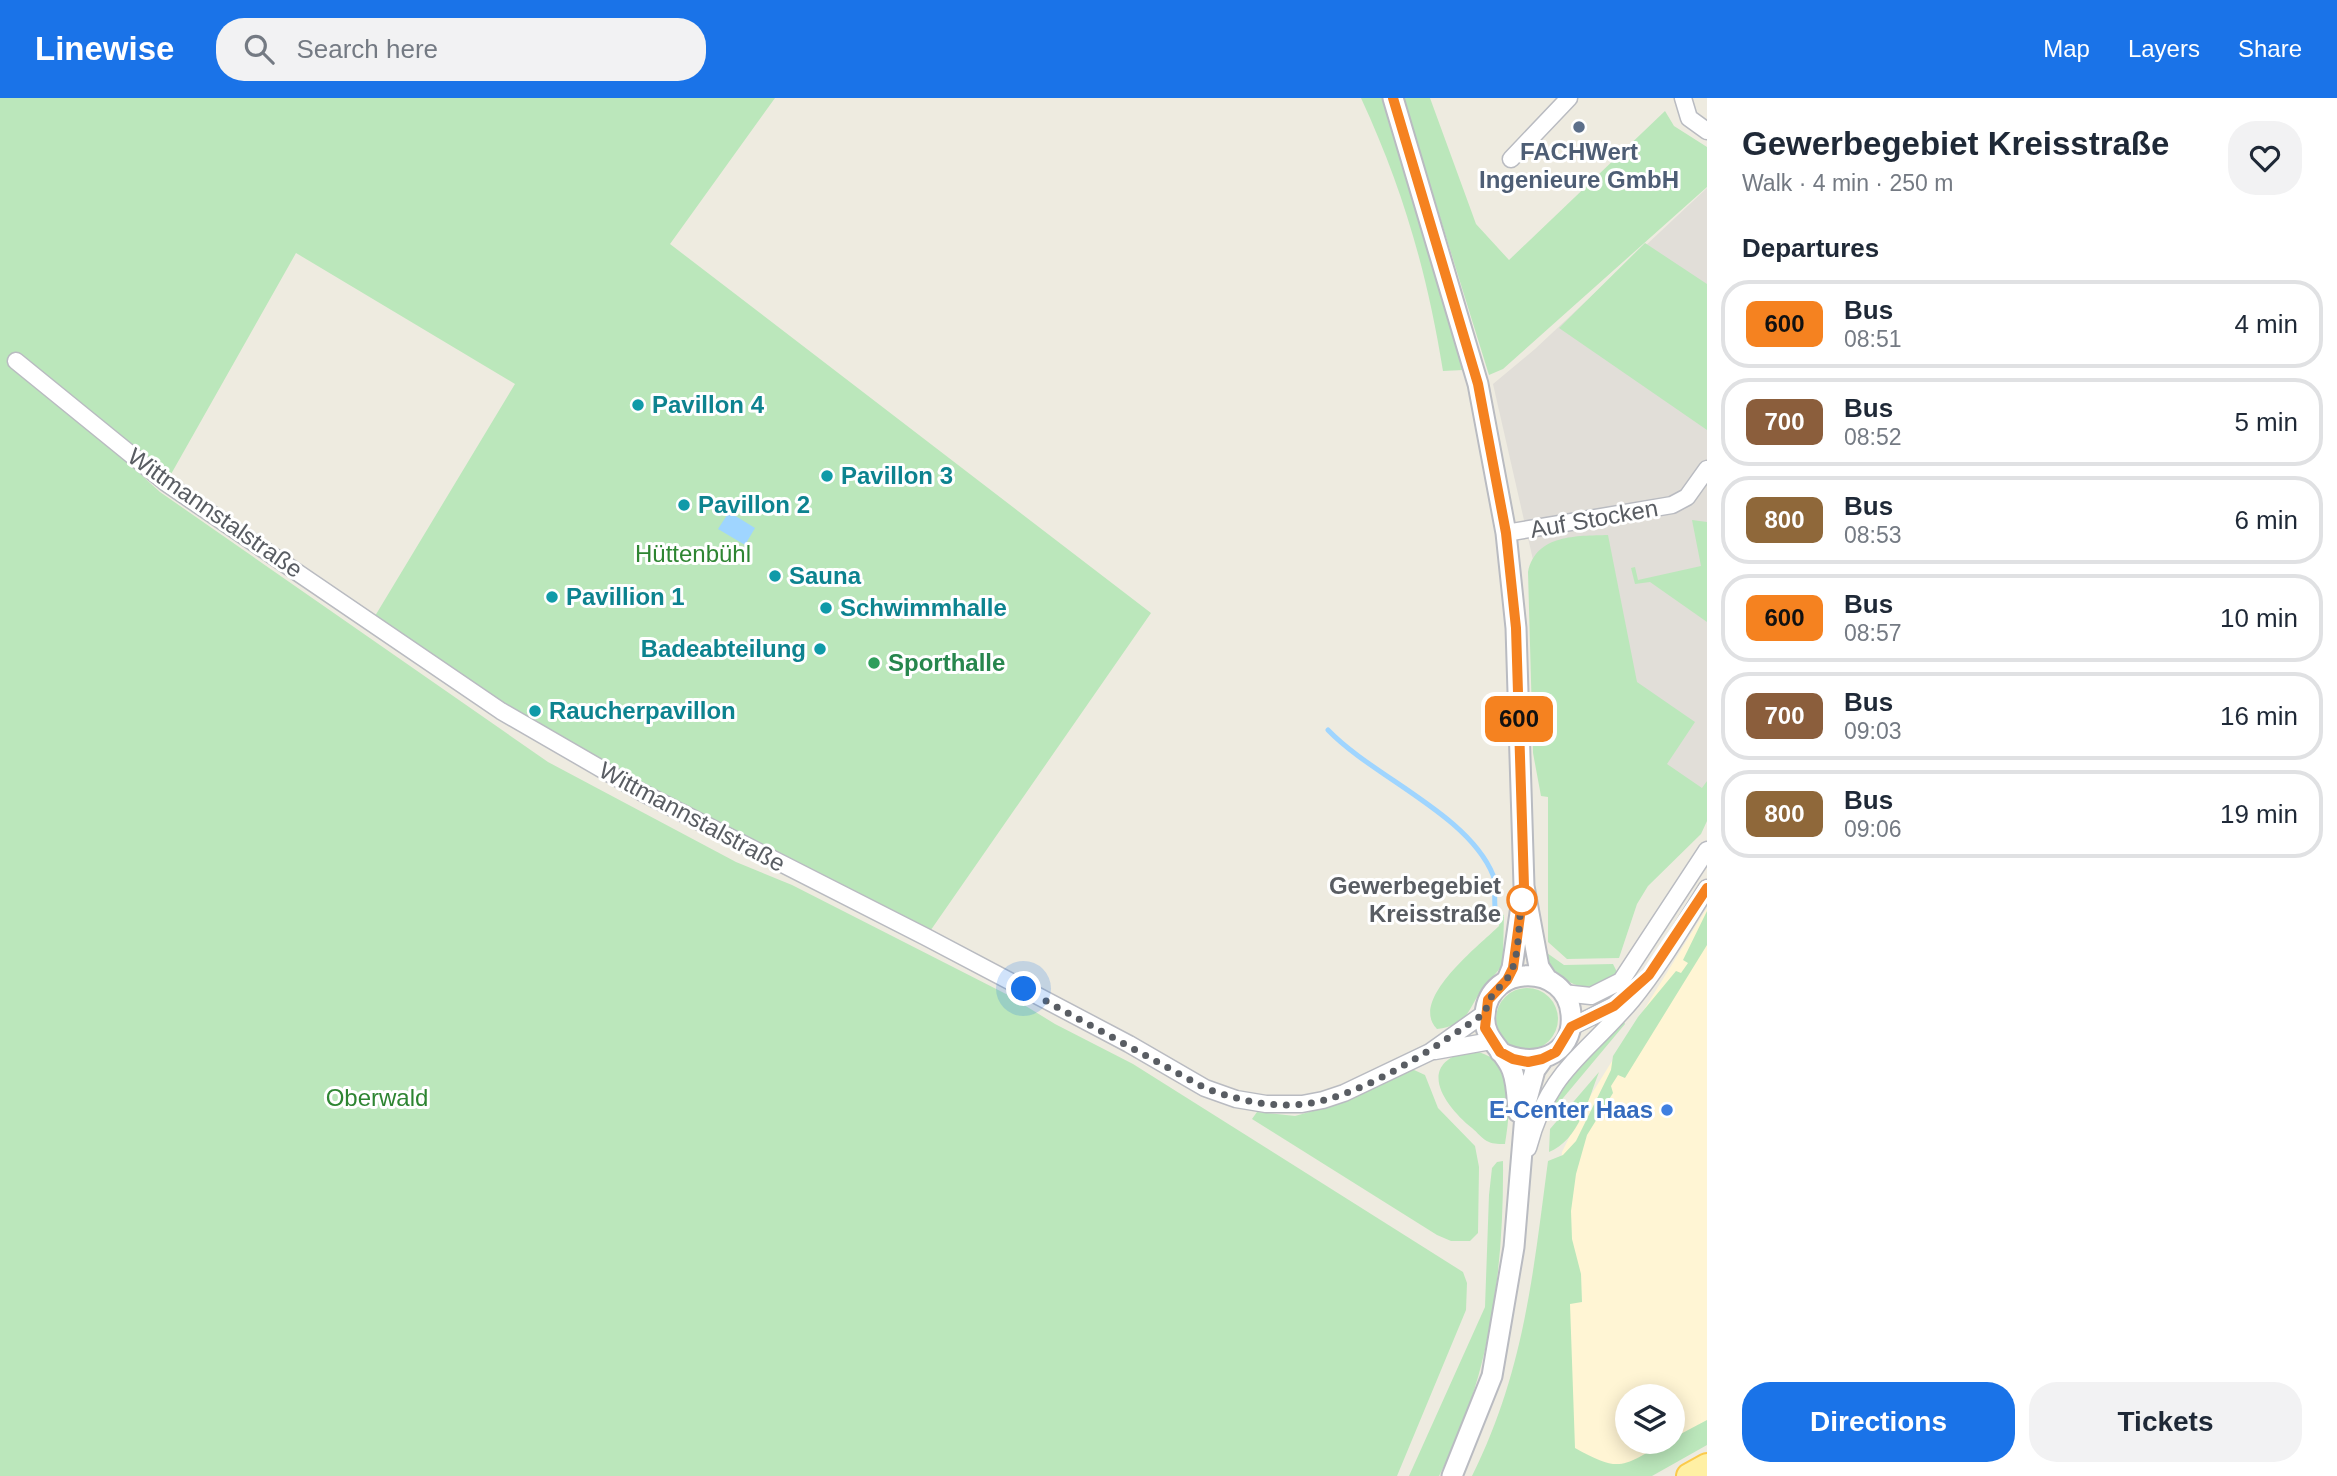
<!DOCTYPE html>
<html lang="en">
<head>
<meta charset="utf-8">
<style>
  :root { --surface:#fff; --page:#f2f2f3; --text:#1f2937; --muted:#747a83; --line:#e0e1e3; --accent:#1a73e8 }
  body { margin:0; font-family:Helvetica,sans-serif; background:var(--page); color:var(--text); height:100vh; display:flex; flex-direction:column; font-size:26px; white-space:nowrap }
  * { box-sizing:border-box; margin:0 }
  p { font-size:23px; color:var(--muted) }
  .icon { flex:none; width:38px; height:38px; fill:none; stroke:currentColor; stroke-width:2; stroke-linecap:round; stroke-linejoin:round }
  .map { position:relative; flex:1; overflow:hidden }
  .drawer { display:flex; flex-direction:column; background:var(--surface); width:630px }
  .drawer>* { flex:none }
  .badge { padding:0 14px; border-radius:10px; font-size:24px; line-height:46px }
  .buttons { position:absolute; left:1615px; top:1286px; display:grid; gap:14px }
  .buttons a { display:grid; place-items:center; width:70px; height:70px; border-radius:50%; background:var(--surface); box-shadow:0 4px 18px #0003; font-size:35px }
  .you { position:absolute; width:35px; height:35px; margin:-18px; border:5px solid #fff; border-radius:50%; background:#1a73e8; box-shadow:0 0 0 10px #1a73e833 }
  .map>.badge { position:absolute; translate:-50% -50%; box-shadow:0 0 0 4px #fff }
  h2 { padding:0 35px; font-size:26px; line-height:63px }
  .round { display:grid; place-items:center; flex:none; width:74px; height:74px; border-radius:28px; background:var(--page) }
  .head { display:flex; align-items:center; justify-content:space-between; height:119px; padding:0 35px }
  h1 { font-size:33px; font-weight:700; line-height:52px }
  .action { display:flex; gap:14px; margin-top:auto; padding:14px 35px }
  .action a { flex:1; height:80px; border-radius:28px; background:var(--accent); color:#fff; font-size:28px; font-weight:700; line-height:80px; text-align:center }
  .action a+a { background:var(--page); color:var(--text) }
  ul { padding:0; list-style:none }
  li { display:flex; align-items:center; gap:21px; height:88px; margin:0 14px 10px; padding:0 21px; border:4px solid var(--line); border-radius:28px }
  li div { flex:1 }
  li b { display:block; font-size:26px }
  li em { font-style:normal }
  li .badge { min-width:77px; font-weight:700; text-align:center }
  header { display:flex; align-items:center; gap:42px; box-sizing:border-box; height:98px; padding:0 35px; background:var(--accent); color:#fff }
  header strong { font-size:33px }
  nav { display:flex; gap:38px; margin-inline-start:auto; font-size:24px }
  .search { width:490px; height:63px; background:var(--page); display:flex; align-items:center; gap:18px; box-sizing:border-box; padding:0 24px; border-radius:28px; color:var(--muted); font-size:26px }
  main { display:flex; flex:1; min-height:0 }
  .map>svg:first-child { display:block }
  .commercial { fill:#fff5d4; fill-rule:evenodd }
  .industrial { fill:#e1ded8 }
  .green { fill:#bbe7bb }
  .water { fill:#9fd5ff }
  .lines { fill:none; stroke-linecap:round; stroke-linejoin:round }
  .stream { stroke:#9fd5ff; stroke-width:5 }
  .minor-casing { stroke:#b9bbc1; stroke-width:19 }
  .tertiary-casing { stroke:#b9bbc1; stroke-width:23 }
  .primary-casing { stroke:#fbca4c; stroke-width:28 }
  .minor { stroke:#fff; stroke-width:16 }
  .tertiary { stroke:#fff; stroke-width:19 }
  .primary { stroke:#fff0a4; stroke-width:24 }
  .line-casing { stroke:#fff; stroke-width:16 }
  .line { stroke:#f58220; stroke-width:10 }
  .walk { stroke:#595d63; stroke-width:7; stroke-dasharray:0 12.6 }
  .service-dot { fill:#5c6f8a; stroke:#fff; stroke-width:2.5 }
  .culture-dot { fill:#0f9aa8; stroke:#fff; stroke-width:2.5 }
  .leisure-dot { fill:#2e9e5b; stroke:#fff; stroke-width:2.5 }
  .stop-dot { fill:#fff; stroke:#f58220; stroke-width:3.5 }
  .shop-dot { fill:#3f7fe0; stroke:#fff; stroke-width:2.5 }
  .labels { text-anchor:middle; stroke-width:6; stroke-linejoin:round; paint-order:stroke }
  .service-label { font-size:24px; font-weight:bold; fill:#4e5e75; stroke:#fff }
  .culture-label { font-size:24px; font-weight:bold; fill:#0d838f; stroke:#fff; text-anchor:start }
  .street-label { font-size:24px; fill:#595d63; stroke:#fff }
  .park-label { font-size:24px; fill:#2e8532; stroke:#fff }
  .leisure-label { font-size:24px; font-weight:bold; fill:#27864d; stroke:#fff; text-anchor:start }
  .stop-label { font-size:24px; font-weight:bold; fill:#595d63; stroke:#fff; text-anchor:end }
  .shop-label { font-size:24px; font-weight:bold; fill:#366cbe; stroke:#fff; text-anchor:end }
</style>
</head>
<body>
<header>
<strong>Linewise</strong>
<div class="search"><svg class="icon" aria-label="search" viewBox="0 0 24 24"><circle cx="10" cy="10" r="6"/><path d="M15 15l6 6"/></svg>Search here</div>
<nav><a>Map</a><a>Layers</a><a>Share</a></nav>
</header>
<main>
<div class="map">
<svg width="1707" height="1378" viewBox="0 0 1707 1378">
  <rect width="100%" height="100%" fill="#eeebe0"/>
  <path class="commercial" d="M 1707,810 L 1707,1345 L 1599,1378 L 1521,1332 L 1562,1054 L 1586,1005 ZM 1628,1298 L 1673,1298 L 1673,1344 L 1628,1344 Z"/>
  <path class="industrial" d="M 1707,90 L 1707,711 L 1567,611 L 1493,286 L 1535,251 Z"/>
  <path class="green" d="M 0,0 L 775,0 L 670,146 L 1151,515 L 926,839 L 560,648 L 372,523 L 515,286 L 296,155 L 166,385 L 29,274 L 160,394 L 548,664 L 736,764 L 792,787 L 1008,897 L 1055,926 L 1133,966 L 1463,1174 L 1467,1185 L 1466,1212 L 1397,1378 L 0,1378 Z
    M 1361,0 L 1391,0 L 1406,38 L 1463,272 L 1443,273 C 1427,174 1403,91 1361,0 Z
    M 1403,0 L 1430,0 L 1476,126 L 1509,162 L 1665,13 L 1674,28 L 1707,49 L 1707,89 L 1503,271 L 1489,277 Z
    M 1645,145 L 1707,186 L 1707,332 L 1559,230 Z
    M 1692,422 L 1707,424 L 1707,524 L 1650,484 L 1635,486 L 1631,470 L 1635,469 L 1638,482 L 1701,468 Z
    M 1608,437 L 1637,584 L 1695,624 L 1667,666 L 1702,690 L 1707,683 L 1707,723 L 1701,736 L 1648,788 L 1637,806 L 1619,860 L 1567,861 L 1548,844 L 1548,699 L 1541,698 L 1533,655 L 1528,474 C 1536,436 1577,438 1608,437 Z
    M 1707,813 L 1707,847 L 1625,980 L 1618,977 L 1611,988 L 1613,995 L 1587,1037 L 1576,1076 L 1571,1113 L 1572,1141 L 1581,1176 L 1582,1204 L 1570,1206 L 1575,1350 C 1622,1376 1622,1368 1666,1344 L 1673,1344 L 1673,1340 L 1707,1322 L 1707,1347 L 1652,1378 L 1472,1378 C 1524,1274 1533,1176 1548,1063 L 1563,1057 L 1576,1043 L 1611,972 L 1613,958 L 1638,919 L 1676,873 L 1681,875 L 1688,865 L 1683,862 Z
    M 1501,816 L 1504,817 L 1503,857 L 1508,858 C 1501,871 1493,878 1484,889 C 1467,910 1471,927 1437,931 C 1408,902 1480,847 1499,828 Z
    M 1542,855 L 1547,855 L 1564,867 L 1613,866 L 1617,874 C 1588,903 1560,885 1542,855 Z
    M1496 921a31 31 0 1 1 62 0a31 31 0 1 1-62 0Z
    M 1623,922 L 1625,926 L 1543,1024 C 1561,982 1591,954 1623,922 Z
    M 1469,953 C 1518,955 1510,1014 1505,1046 C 1501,1046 1493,1046 1489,1044 C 1483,1042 1477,1034 1472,1030 C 1445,1008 1414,966 1469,953 Z
    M 1412,971 L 1425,977 L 1438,1010 L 1475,1048 L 1479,1069 L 1478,1135 L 1470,1143 L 1451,1143 L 1437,1137 L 1252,1021 L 1257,1014 L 1295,1018 L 1345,1004 Z
    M 1599,974 C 1588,1002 1579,1042 1549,1054 L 1550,1031 Z
    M 1503,1063 C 1504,1172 1490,1281 1439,1378 L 1409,1378 L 1485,1209 L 1489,1097 L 1492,1070 L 1497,1064 Z"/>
  <path class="water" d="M 729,414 L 755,430 L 745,447 L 718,431 Z"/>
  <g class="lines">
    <path class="stream" d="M 1328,632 C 1373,679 1468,716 1493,777 C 1496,786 1494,800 1495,809"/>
    <defs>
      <path id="minor" d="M 1683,0 L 1689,20 L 1707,33
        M 1511,61 L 1569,0
        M 16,263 L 166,385 L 501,613 L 643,695 L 926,839 L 1129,946 L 1205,990 L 1236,1001 L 1266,1006 L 1302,1006 L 1323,1002 L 1344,995 L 1430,954 L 1485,915
        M 1506,435 L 1672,407 L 1687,399 L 1707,371
        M 1563,895 L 1591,898 L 1621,883 L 1707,752
        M 1571,929 L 1613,908 L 1626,897
        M 1435,953 L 1491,943
        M 1528,1050 C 1549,971 1583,960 1632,902 C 1660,868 1683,828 1707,790"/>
      <path id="tertiary" d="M 1393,0 L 1478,286 L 1506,435 L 1516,530 L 1524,788 L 1539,869 L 1547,881
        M 1507,882 L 1512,870 L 1521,808
        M 1500,954 C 1532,971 1575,959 1571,916 C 1567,865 1489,865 1485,916 C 1482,941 1504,951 1512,972 C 1517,985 1517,1000 1518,1014
        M 1452,1378 L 1492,1278 L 1514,1149 L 1526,1005 L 1535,972 L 1543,961"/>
      <path id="primary" d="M 1689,1378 L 1707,1368"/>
    </defs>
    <use href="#minor" class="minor-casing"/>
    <use href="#tertiary" class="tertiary-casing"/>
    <use href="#primary" class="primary-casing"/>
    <use href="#minor" class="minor"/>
    <use href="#tertiary" class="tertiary"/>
    <use href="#primary" class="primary"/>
  </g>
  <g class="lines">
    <defs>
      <path id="line" d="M 1393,0 L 1478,286 L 1506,435 L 1516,530 L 1524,788 L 1513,870 L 1507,882 L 1488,902 L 1485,930 L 1500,954 L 1513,961 L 1528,964 L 1542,961 L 1556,954 L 1571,929 L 1614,908 L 1649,877 L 1707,790"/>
    </defs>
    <use href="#line" class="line-casing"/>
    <use href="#line" class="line"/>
    <path class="walk" d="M 1024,891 L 1205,990 C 1237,1002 1271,1010 1305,1006 C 1364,998 1436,949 1485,915 C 1491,890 1503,891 1511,874 C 1520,854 1518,824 1522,802"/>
  </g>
  <circle class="service-dot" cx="1579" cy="29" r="7"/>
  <g class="culture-dot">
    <circle cx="638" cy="307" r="7"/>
    <circle cx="827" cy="378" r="7"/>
    <circle cx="684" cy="407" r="7"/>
    <circle cx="775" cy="478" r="7"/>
    <circle cx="552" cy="499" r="7"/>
    <circle cx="826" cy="510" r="7"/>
    <circle cx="820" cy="551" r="7"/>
    <circle cx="535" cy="613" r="7"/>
  </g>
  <circle class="leisure-dot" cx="874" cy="565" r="7"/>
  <circle class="stop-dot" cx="1522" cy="802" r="14"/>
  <circle class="shop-dot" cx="1667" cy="1012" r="7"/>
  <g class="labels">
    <g class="service-label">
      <text x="1579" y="62">FACHWert<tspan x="1579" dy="28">Ingenieure GmbH</tspan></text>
    </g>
    <g class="culture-label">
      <text x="652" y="315">Pavillon 4</text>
      <text x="841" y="386">Pavillon 3</text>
      <text x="698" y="415">Pavillon 2</text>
      <text x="789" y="486">Sauna</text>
      <text x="566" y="507">Pavillion 1</text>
      <text x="840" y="518">Schwimmhalle</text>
      <text x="806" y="559" text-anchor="end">Badeabteilung</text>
      <text x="549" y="621">Raucherpavillon</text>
    </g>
    <g class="street-label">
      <text transform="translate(215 415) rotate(35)" y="8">Wittmannstalstraße</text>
      <text transform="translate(1594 421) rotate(-10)" y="8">Auf Stocken</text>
      <text transform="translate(692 719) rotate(28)" y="8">Wittmannstalstraße</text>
    </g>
    <g class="park-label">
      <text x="693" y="464">Hüttenbühl</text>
      <text x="377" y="1008">Oberwald</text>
    </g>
    <g class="leisure-label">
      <text x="888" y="573">Sporthalle</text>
    </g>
    <g class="stop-label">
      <text x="1501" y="796">Gewerbegebiet<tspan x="1501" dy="28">Kreisstraße</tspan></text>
    </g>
    <g class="shop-label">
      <text x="1653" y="1020">E-Center Haas</text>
    </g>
  </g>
</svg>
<div class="buttons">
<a><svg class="icon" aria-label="layers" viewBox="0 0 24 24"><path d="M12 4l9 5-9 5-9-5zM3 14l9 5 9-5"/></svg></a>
</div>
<div class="you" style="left:1024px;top:891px"></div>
<b class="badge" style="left:1519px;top:621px;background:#f58220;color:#111">600</b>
</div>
<section class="drawer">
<div class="head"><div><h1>Gewerbegebiet Kreisstraße</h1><p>Walk · 4 min · 250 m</p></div><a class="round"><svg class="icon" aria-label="heart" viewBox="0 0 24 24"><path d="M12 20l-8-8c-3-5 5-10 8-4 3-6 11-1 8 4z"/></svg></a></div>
<h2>Departures</h2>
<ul>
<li><span class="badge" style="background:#f58220;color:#111">600</span><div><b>Bus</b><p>08:51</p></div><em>4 min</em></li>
<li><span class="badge" style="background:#8b5e3c;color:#fff">700</span><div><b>Bus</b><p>08:52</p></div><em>5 min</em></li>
<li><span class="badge" style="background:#8f683a;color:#fff">800</span><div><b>Bus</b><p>08:53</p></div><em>6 min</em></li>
<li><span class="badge" style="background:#f58220;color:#111">600</span><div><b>Bus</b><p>08:57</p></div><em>10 min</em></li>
<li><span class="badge" style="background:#8b5e3c;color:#fff">700</span><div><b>Bus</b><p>09:03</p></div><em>16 min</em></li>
<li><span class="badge" style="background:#8f683a;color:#fff">800</span><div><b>Bus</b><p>09:06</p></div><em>19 min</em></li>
</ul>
<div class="action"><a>Directions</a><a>Tickets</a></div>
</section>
</main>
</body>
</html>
